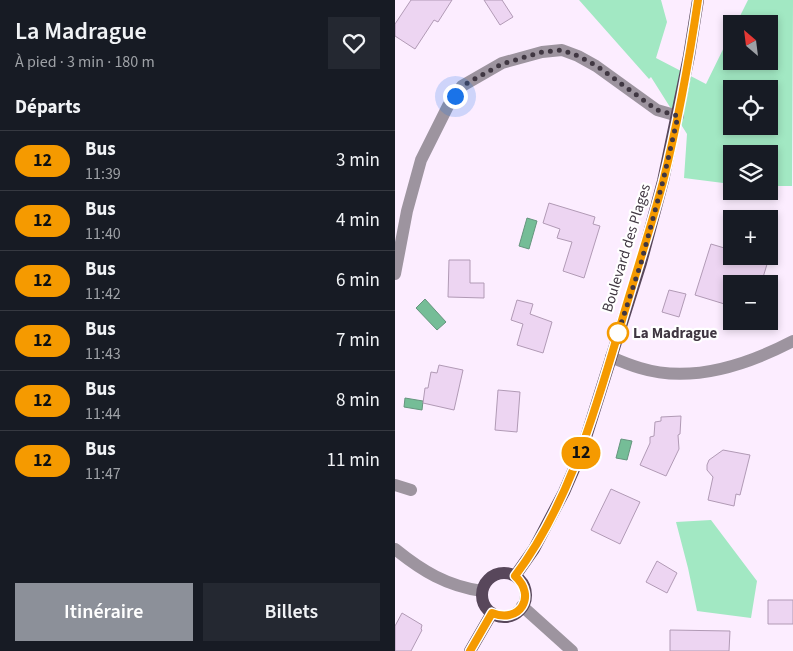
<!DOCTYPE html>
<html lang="fr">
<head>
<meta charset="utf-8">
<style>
  :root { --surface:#171b24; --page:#242831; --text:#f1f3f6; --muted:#9ea1a6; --line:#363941; --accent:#8c9099 }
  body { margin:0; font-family:"Source Sans 3",sans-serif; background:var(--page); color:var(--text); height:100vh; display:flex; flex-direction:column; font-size:19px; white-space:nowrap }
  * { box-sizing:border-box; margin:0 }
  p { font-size:16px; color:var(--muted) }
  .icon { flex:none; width:28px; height:28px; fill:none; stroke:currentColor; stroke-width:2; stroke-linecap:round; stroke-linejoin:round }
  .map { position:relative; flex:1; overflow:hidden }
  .side { display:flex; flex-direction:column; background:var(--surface); width:395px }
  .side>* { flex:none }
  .badge { padding:0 10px; border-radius:16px; font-size:18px; line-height:32px }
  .needle { width:32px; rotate:332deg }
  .controls { position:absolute; left:328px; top:15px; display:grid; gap:10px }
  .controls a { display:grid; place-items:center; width:55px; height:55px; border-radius:0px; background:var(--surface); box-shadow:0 2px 8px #0003; font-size:25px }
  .you { position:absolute; width:25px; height:25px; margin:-12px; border:4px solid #fff; border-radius:50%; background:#1a73e8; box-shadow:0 0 0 8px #1a73e833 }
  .map>.badge { position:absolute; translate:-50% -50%; box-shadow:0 0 0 2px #fff }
  h2 { padding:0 15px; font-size:19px; line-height:45px }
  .round { display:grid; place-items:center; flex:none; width:52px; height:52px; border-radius:0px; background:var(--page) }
  .headline { display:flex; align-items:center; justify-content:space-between; height:85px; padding:0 15px }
  h1 { font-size:24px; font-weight:600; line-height:38px }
  .button { display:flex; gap:10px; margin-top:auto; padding:10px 15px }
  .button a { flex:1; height:58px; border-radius:0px; background:var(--accent); color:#fff; font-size:20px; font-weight:600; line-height:58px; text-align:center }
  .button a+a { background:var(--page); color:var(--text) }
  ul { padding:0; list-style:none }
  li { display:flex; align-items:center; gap:15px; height:60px; padding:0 15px; border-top:1px solid var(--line) }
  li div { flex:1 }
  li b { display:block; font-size:19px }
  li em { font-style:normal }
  li .badge { min-width:55px; font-weight:700; text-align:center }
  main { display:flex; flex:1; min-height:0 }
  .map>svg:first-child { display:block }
  .green { fill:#a2e8c3; fill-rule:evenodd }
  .water { fill:#75bd97; stroke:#65957e }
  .building { fill:#edd5f2; stroke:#b19ab5 }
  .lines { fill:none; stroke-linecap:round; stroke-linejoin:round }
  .minor { stroke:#9d949f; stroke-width:12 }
  .major { stroke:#58475b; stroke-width:12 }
  .line-casing { stroke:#fff; stroke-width:11 }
  .line { stroke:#f59a00; stroke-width:8 }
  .walk { stroke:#403742; stroke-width:5; stroke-dasharray:0 9 }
  .stop-dot { fill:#fff; stroke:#f59a00; stroke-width:2.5 }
  .labels { text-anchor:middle; stroke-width:4.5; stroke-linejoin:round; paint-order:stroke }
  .street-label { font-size:15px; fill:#403742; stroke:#fff }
  .stop-label { font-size:15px; font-weight:bold; fill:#403742; stroke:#fff; text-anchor:start }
</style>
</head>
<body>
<main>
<section class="side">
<div class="headline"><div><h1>La Madrague</h1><p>À pied · 3 min · 180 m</p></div><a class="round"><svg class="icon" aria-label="heart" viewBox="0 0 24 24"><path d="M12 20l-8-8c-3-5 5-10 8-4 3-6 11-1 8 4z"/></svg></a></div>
<h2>Départs</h2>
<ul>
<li><span class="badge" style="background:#f59a00;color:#111">12</span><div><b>Bus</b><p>11:39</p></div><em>3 min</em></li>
<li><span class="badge" style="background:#f59a00;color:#111">12</span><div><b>Bus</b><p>11:40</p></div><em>4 min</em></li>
<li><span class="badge" style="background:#f59a00;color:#111">12</span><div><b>Bus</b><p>11:42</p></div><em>6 min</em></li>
<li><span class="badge" style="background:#f59a00;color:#111">12</span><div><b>Bus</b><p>11:43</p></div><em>7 min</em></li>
<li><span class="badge" style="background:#f59a00;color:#111">12</span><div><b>Bus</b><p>11:44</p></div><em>8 min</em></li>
<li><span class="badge" style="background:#f59a00;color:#111">12</span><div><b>Bus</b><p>11:47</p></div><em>11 min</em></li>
</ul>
<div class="button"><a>Itinéraire</a><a>Billets</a></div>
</section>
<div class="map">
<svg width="398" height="651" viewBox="0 0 398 651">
  <rect width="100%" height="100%" fill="#fcedff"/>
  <path class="green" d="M 184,0 L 266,0 L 272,22 L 261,58 L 311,84 L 336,33 L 336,61 L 374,61 L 374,24 L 341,24 L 353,0 L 398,0 L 397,186 L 374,186 L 374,154 L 336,154 L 336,184 L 289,178 L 292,134 L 256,77 L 254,79 ZM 336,89 L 374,89 L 374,126 L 336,126 Z
    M 316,520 L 362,581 L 356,618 L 302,611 L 293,568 L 281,522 Z"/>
  <path class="water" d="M 132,218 L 142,221 L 134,249 L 124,246 Z
    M 30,299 L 51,322 L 42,330 L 21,308 Z
    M 10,398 L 28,401 L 27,410 L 9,407 Z
    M 226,439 L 237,441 L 232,460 L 221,458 Z"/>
  <path class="building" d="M 16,0 L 57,0 L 43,22 L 39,20 L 20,49 L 0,36 L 0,24 Z
    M 89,0 L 107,0 L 118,17 L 105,25 Z
    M 154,203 L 200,217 L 198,224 L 205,226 L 189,278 L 168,271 L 177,242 L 162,238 L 165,229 L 148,223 Z
    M 316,244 L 336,250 L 336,256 L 356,256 L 373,261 L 366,284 L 336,284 L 336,306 L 300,295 Z
    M 54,260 L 75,260 L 75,283 L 89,283 L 89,298 L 53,297 Z
    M 274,290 L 291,294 L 284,317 L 267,312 Z
    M 122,300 L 138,304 L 135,314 L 157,322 L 148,353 L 122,345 L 128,324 L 116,320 Z
    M 44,365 L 68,370 L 59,410 L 28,403 L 30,388 L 33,388 L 36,372 L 42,373 Z
    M 103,390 L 125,392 L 122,432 L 100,430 Z
    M 286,416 L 285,434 L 283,435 L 284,449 L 271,476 L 245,465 L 255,443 L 255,437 L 259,436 L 260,422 L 266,421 L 266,417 Z
    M 328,450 L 355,455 L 345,495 L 341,494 L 339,506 L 313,500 L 318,477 L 312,470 L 312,465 L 314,460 Z
    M 216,489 L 245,502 L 225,544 L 196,530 Z
    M 262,561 L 282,573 L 272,593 L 251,582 Z
    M 373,600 L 398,600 L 398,624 L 373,624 Z
    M 7,613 L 27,625 L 26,629 L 27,630 L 16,651 L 0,651 L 0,626 Z
    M 275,630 L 335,631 L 334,651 L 275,651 Z"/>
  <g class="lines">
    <path class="minor" d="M 0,274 L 12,211 L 26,160 L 53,106 L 67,86 L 107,63 L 147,52 L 167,50 L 183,56 L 201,66 L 262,110 L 283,116
      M 216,357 C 225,361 235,365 245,368 C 297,384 352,365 398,341
      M 0,485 L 16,490
      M 0,549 C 27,571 52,586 87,591
      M 127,606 L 177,651"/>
    <path class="major" d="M87 595a22 22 0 1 1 44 0a22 22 0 1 1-44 0Z
      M 120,576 L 139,549 L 169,492 L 186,453 L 246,263 L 268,181 L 294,56 L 303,0
      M 75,651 L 97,613"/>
  </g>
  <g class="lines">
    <defs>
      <path id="line" d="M 75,651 L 97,613 C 125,624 142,596 120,576 C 175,503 199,413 225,327 C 239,278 255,231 268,182 C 283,122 294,61 303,0"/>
    </defs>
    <use href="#line" class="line-casing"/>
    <use href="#line" class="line"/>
    <path class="walk" d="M 60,96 L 67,86 L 107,64 L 147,52 L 167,50 L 183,56 L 202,66 L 262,110 L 283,116 L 268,181 L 246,263 L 223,333"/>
  </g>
  <circle class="stop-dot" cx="223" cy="333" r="10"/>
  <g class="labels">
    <g class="street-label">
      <text transform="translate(231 248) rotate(-73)" y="5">Boulevard des Plages</text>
    </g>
    <g class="stop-label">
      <text x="238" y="338">La Madrague</text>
    </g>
  </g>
</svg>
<div class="controls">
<a><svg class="needle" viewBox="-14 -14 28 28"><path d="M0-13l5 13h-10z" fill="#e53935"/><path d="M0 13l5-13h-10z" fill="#9ea1a6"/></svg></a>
<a><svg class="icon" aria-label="locate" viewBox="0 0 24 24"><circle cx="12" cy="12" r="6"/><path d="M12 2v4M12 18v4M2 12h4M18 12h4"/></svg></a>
<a><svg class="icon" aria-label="layers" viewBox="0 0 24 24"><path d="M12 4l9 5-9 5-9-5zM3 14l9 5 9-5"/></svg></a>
<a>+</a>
<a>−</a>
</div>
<div class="you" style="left:60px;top:96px"></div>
<b class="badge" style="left:186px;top:453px;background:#f59a00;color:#111">12</b>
</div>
</main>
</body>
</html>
